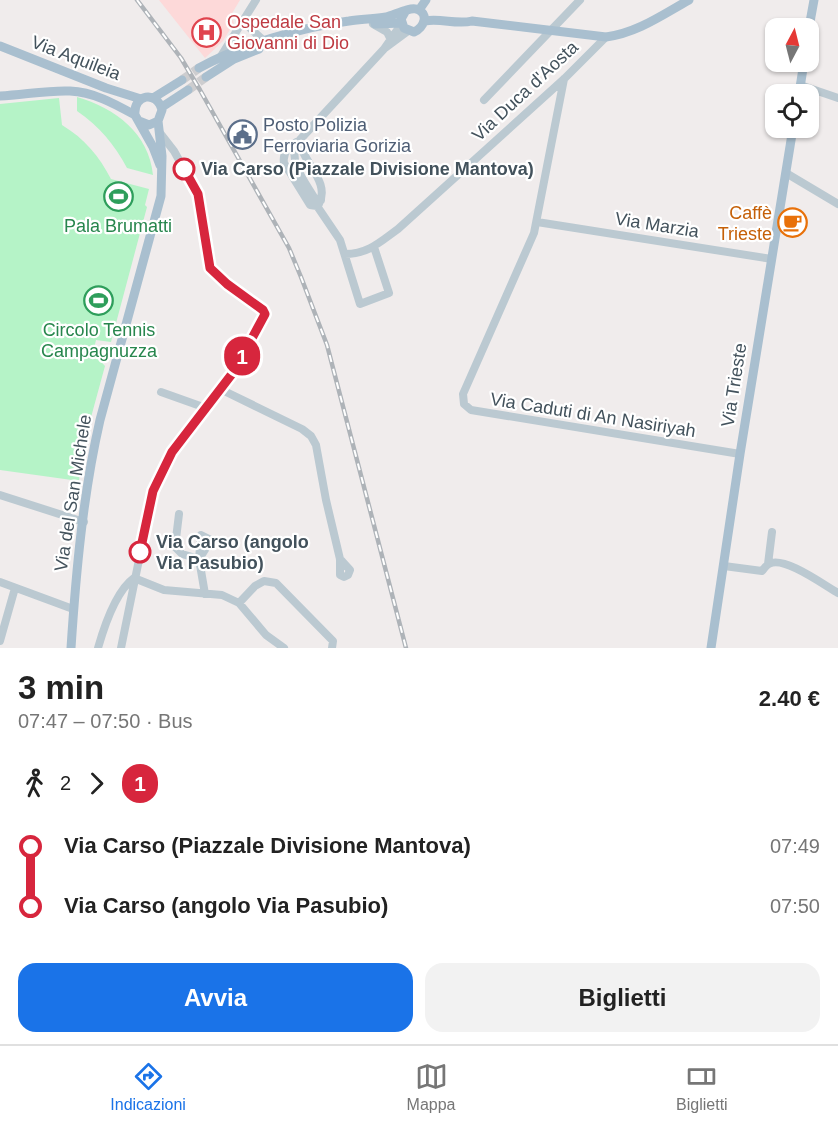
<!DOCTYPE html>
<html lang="it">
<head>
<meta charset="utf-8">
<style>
  :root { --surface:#fff; --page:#f2f2f2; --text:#222; --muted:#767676; --line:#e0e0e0; --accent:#1a73e8 }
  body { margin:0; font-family:Arial,sans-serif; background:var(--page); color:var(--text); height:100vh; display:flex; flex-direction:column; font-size:22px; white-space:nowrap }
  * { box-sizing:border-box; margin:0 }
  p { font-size:20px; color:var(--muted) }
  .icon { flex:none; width:33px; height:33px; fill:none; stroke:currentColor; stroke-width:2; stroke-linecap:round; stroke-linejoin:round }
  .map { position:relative; height:648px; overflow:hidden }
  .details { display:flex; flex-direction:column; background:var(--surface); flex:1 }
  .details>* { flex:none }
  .badge { padding:0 12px; border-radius:20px; font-size:21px; line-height:39px }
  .needle { width:39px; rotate:7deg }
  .fabs { position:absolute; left:765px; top:18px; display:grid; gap:12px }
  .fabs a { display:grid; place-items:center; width:54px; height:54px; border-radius:12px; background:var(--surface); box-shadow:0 2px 4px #0004; font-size:30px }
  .map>.badge { position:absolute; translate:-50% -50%; box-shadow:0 0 0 3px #fff }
  .legs { display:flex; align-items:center; gap:9px; height:66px; padding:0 18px; font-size:20px }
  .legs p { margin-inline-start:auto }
  .headline { display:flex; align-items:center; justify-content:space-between; height:102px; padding:0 18px }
  h1 { font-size:33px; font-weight:800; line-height:45px }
  .button { display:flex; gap:12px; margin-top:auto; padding:12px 18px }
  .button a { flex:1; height:69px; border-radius:18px; background:var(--accent); color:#fff; font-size:24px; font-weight:800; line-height:69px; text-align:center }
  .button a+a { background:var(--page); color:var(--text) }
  ul { padding:0 18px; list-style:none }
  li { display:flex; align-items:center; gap:21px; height:60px; font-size:22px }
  li i { display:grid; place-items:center; width:9px; height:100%; margin:0 8px; background:currentColor }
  li i::after { content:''; width:15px; height:15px; margin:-8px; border:4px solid; border-radius:50%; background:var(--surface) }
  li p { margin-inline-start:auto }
  li:first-child i { background:linear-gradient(#0000 50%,currentColor 0) }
  li:last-child i { background:linear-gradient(currentColor 50%,#0000 0) }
  .tab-bar { display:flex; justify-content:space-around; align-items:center; height:84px; border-top:2px solid var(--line); background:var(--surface); font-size:16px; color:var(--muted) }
  .tab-bar a { display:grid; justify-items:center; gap:3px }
  .tab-bar .selected { color:var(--accent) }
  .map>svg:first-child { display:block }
  .medical { fill:#fdd9d9 }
  .green { fill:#b5f3c7 }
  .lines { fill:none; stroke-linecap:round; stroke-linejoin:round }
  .major-tunnel { stroke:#cdcdcf; stroke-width:9; stroke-dasharray:9 4.5; stroke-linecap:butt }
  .minor { stroke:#bbc9d1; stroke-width:8 }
  .major { stroke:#a9bfcf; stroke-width:9 }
  .rail-casing { stroke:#aeb3b8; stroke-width:4.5 }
  .rail { stroke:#fff; stroke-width:2; stroke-dasharray:7; stroke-linecap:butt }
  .line-1-casing { stroke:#fff; stroke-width:14 }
  .line-1 { stroke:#d7263d; stroke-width:9 }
  .stop-1-dot { fill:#fff; stroke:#d7263d; stroke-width:3 }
  .labels { text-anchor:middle; stroke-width:4.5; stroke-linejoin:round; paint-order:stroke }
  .health-label { font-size:18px; fill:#be3a42; stroke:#fff; text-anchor:start }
  .street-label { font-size:18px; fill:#43525c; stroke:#fff }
  .service-label { font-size:18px; fill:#4e5e75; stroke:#fff; text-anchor:start }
  .stop-label { font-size:18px; font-weight:bold; fill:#43525c; stroke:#fff; text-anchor:start }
  .food-label { font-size:18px; fill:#c56008; stroke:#fff; text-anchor:end }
  .leisure-label { font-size:18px; fill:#27864d; stroke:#fff }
</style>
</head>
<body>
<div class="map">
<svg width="838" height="648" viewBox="0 0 838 648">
  <rect width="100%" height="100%" fill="#f0ecec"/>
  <path class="medical" d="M 159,0 L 240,0 L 231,15 L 234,23 L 223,41 L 205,58 Z"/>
  <path class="green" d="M 77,97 C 115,108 149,133 153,175 L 127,168 C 114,144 100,127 77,111 Z
    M 59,98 L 62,125 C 85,139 99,156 111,179 L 149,189 L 145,205 L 147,207 L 111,342 L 96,340 L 93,353 L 105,366 L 84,443 L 79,481 L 0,470 L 0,104 Z"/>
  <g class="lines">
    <path class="major-tunnel" d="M 182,80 L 199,68
      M 188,90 L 206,77"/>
    <path class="minor" d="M 246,18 L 250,28 L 264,41
      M 373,24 L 387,32 L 390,38
      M 385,48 L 408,31
      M 221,56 L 256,0
      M 564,79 L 534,233 L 463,394 L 464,404 L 471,410 L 740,454
      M 800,85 L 838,98
      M 484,100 L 580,0
      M 300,140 C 291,145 282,151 284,163 L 310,205 L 317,206 L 340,240 L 360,304 L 389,293 L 374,247
      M 300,140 C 301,162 331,181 319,204
      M 786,173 L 838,204
      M 321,200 L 315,199 C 306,183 289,164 296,144 L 384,49 L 402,23
      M 537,222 L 772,259
      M 345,254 C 368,254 380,242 398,229 L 564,79 L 606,37
      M 220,389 L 302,429 L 311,436 L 316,445 L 326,500 L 340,559 L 340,575 L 344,577 L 348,575 L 350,570 L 340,559
      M 161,392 L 206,408
      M 0,495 L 84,522
      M 179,514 L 175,547 L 182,554 L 199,559 L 205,594
      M 201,535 L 211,540 L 199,559 Z
      M 768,564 L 772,532
      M 724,566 L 762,571 C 764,569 766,565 769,564 C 783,555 824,585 838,593
      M 0,582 L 73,609
      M 239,603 L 255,586 L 264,581 L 276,583 L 333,641 L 332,648
      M 0,641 L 15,588
      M 98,648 C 104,627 116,591 134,578 L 164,590 L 222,595 L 239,603 L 266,635 L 284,648
      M 121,648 L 153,491 L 172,452 L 235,370 L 265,314 L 263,310 L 227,284 L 210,269 L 198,194 L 174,151 L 160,133"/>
    <path class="major" d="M 419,10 L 426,0
      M 425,21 C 441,18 457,25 472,21 L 606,37 C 637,33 662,15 689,0
      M 375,24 L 402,23
      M 808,33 L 814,0
      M 0,46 L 106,88 L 141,99
      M 199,68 C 241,45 302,27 349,21 C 361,19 374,19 386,17 C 394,15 410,7 416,9 C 430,13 424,28 414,32 L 404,28 L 401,19 L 405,12
      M 206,77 L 234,59 L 259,49
      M 799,94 L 804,62
      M 0,96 C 23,95 47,90 70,91 C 94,92 115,104 135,115
      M 153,98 L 182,80
      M 162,107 L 188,90
      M 139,121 L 149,125 L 158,121 L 162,110 C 157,90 133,94 135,115 L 153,147 L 160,165
      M 71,648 C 76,572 83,494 100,420 L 161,196 L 162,156 L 158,121
      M 711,648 L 740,454 L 793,128"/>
    <defs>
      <path id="rail" d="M 137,0 L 181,58 L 200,90 L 289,248 L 301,277 L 327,345 L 406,648"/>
    </defs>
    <use href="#rail" class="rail-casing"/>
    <use href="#rail" class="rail"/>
  </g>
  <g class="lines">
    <defs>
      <path id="line-1" d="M 140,552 L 153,491 L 172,452 L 235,370 L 265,314 L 263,310 L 227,284 L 210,268 L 198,194 L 184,169"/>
    </defs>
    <use href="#line-1" class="line-1-casing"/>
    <use href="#line-1" class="line-1"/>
  </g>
  <defs>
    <symbol id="hospital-ring" viewBox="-11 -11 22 22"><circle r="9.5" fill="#fff" stroke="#e0444e" stroke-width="1.5"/><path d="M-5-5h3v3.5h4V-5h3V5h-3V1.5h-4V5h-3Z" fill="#e0444e"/></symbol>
    <symbol id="civic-ring" viewBox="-11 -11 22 22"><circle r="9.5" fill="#fff" stroke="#5c6f8a" stroke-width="1.5"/><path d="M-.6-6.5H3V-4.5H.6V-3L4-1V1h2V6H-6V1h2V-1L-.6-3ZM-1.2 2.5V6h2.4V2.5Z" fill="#5c6f8a"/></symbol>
    <symbol id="stadium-ring" viewBox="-11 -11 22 22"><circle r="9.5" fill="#fff" stroke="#2e9e5b" stroke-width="1.5"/><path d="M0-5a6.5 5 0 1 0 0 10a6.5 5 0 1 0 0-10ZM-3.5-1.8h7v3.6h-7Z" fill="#2e9e5b"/></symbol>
    <symbol id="cafe-ring" viewBox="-11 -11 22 22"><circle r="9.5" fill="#fff" stroke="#e8710a" stroke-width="1.5"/><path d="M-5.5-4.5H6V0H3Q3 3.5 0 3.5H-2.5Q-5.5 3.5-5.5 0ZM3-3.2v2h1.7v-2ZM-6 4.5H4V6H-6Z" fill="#e8710a"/></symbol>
  </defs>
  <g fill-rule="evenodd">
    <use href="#hospital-ring" x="190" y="16" width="33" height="33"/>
    <use href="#civic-ring" x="226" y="118" width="33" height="33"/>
    <use href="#stadium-ring" x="102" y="180" width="33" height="33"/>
    <use href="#cafe-ring" x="776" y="206" width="33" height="33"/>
    <use href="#stadium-ring" x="82" y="284" width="33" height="33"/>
  </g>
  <g class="stop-1-dot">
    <circle cx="184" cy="169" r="10"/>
    <circle cx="140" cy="552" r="10"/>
  </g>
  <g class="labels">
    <g class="health-label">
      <text x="227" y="28">Ospedale San<tspan x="227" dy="21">Giovanni di Dio</tspan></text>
    </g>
    <g class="street-label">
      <text transform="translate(76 58) rotate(21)" y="6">Via Aquileia</text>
      <text transform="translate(525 91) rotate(-43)" y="6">Via Duca d'Aosta</text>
      <text transform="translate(657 225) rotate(9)" y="6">Via Marzia</text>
      <text transform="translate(734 385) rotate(-81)" y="6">Via Trieste</text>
      <text transform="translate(593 415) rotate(9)" y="6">Via Caduti di An Nasiriyah</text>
      <text transform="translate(73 493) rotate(-81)" y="6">Via del San Michele</text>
    </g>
    <g class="service-label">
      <text x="263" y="131">Posto Polizia<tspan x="263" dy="21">Ferroviaria Gorizia</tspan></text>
    </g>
    <g class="stop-label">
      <text x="201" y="175">Via Carso (Piazzale Divisione Mantova)</text>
      <text x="156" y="548">Via Carso (angolo<tspan x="156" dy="21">Via Pasubio)</tspan></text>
    </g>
    <g class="food-label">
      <text x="772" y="219">Caffè<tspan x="772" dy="21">Trieste</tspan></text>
    </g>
    <g class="leisure-label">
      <text x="118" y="232">Pala Brumatti</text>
      <text x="99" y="336">Circolo Tennis<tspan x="99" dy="21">Campagnuzza</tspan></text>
    </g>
  </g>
</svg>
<div class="fabs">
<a><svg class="needle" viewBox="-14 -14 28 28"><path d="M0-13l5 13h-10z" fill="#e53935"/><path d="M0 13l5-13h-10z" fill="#767676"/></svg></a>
<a><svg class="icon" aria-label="locate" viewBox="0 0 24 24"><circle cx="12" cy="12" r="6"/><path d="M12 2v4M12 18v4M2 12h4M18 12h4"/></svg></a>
</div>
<b class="badge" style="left:242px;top:356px;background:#d7263d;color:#fff">1</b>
</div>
<section class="details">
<div class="headline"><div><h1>3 min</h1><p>07:47 – 07:50 · Bus</p></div><b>2.40 €</b></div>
<div class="legs"><svg class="icon" aria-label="walk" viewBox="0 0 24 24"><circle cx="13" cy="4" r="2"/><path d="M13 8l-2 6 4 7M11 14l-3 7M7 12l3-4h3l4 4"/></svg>2<svg class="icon" aria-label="forward" viewBox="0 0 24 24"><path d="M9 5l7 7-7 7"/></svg><b class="badge" style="background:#d7263d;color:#fff">1</b></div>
<ul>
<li><i style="color:#d7263d"></i><b>Via Carso (Piazzale Divisione Mantova)</b><p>07:49</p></li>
<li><i style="color:#d7263d"></i><b>Via Carso (angolo Via Pasubio)</b><p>07:50</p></li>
</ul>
<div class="button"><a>Avvia</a><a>Biglietti</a></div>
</section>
<nav class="tab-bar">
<a class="selected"><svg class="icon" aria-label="directions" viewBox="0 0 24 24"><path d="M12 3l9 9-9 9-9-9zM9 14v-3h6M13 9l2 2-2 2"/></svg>Indicazioni</a>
<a><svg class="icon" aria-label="map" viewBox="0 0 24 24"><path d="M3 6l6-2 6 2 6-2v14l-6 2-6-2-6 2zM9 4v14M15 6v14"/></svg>Mappa</a>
<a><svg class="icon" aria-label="tickets" viewBox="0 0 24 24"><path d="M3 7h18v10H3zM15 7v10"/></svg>Biglietti</a>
</nav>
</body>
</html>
